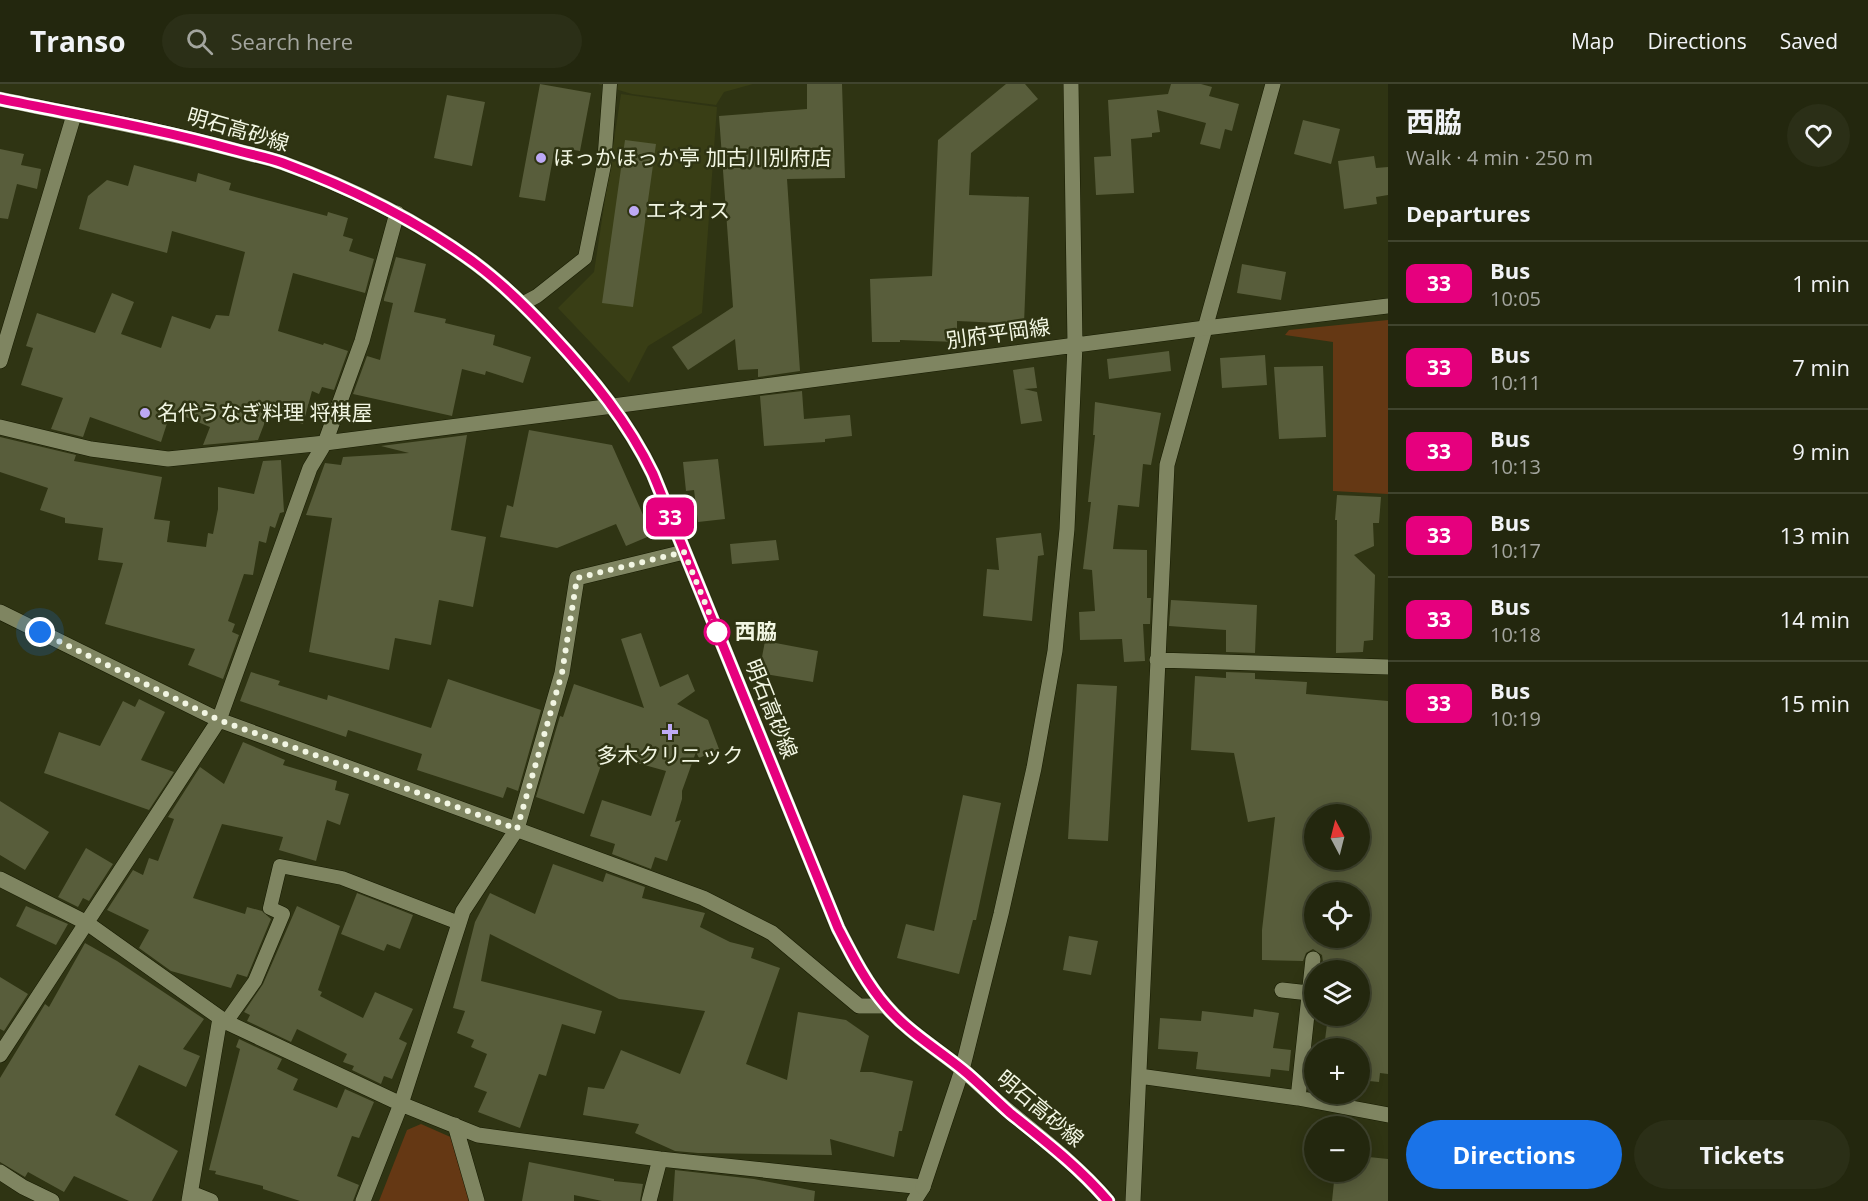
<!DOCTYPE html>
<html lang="en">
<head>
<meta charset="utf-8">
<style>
  :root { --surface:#23270e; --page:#2b2f17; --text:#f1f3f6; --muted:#a3a59e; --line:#40442e; --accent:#1a73e8 }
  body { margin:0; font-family:"Open Sans","Noto Sans JP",sans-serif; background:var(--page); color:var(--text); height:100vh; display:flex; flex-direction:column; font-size:22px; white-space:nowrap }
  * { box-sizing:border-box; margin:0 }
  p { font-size:20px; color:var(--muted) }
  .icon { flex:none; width:33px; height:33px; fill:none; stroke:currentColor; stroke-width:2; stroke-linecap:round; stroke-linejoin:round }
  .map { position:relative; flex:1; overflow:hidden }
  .sheet { display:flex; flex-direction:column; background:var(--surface); width:480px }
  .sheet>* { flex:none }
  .badge { padding:0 12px; border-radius:9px; font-size:21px; line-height:39px }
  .needle { width:39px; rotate:353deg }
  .tools { position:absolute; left:1304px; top:720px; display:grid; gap:12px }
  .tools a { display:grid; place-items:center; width:66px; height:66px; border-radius:50%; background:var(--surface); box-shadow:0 3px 15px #0003,0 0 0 2px var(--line); font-size:30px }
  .you { position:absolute; width:30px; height:30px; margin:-15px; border:4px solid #fff; border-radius:50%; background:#1a73e8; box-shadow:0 0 0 9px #1a73e833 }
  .map>.badge { position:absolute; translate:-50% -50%; box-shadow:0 0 0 3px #fff }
  h2 { padding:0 18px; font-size:22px; line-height:54px }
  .round { display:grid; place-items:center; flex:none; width:63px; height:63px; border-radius:32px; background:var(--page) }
  .summary { display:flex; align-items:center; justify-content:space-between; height:102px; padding:0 18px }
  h1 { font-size:28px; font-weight:700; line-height:45px }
  .button { display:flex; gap:12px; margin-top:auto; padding:12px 18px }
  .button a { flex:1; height:69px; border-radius:36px; background:var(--accent); color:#fff; font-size:24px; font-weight:700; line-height:69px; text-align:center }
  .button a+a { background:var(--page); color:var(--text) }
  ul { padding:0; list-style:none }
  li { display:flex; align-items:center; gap:18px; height:84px; padding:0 18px; border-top:2px solid var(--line) }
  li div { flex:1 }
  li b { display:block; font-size:22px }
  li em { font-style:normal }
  li .badge { min-width:66px; font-weight:700; text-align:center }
  header { display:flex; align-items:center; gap:36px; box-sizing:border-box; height:84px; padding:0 30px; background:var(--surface); border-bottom:2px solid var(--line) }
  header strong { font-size:28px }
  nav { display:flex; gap:33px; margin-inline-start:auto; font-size:21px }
  .search { width:420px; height:54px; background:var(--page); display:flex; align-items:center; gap:15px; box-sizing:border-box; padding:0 21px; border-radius:33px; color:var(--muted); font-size:22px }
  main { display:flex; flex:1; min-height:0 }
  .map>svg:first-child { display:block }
  .built { fill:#393e15 }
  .green { fill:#653814 }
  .building { fill:#585d3b; fill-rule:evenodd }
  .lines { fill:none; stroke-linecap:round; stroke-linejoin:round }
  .lane-casing { stroke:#171b00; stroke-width:15 }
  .street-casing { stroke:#171b00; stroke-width:16 }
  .secondary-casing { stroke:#171b00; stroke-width:16 }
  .lane { stroke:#7f8561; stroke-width:14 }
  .street { stroke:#7f8561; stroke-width:15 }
  .secondary { stroke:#7f8561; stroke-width:15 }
  .line-casing { stroke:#fff; stroke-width:14 }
  .line { stroke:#e6007e; stroke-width:9 }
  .walk { stroke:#f2f6e3; stroke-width:6; stroke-dasharray:0 10.8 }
  .poi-dot { fill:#bda9f5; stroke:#2f3413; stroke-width:2 }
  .stop-dot { fill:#fff; stroke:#e6007e; stroke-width:3 }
  .labels { text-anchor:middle; stroke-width:5; stroke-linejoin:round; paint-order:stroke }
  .street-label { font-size:21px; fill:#f2f6e3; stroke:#2f3413 }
  .poi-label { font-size:21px; fill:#f2f6e3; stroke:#2f3413; text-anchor:start }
  .stop-label { font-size:21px; font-weight:bold; fill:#f2f6e3; stroke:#2f3413; text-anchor:start }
</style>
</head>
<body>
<header>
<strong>Transo</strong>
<div class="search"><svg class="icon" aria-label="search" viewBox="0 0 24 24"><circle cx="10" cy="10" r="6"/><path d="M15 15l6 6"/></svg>Search here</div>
<nav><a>Map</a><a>Directions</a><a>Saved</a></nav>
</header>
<main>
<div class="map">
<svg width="1388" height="1117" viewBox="0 0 1388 1117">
  <rect width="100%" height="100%" fill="#2f3413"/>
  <path class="built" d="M 598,0 L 753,0 L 724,8 L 716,21 L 632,10 Z
    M 621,10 L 717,23 L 702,229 L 648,262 L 629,299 L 558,224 L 594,188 Z"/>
  <path class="green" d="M 1388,236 L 1388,410 L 1333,407 L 1333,258 L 1285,251 L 1289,246 Z
    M 421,1040 L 455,1055 L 470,1117 L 379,1117 L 407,1046 Z"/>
  <path class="building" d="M 540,0 L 591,9 L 580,67 L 555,63 L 545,117 L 519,113 Z
    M 807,0 L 842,0 L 845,94 L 787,95 L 800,287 L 758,293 L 758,285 L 738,286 L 735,255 L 688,286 L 672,263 L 733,223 L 719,32 L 807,25 Z
    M 1006,0 L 1025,0 L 1038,15 L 971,69 L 969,111 L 1029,113 L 1024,240 L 957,237 L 957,258 L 900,256 L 900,258 L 872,258 L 870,195 L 932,192 L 938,56 Z
    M 1171,0 L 1201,0 L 1212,3 L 1209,12 L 1239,20 L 1232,47 L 1225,45 L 1220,65 L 1200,60 L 1206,39 L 1157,26 L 1160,48 L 1152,49 L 1152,53 L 1131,55 L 1134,109 L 1096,111 L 1094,73 L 1111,72 L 1108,16 L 1168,10 Z
    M 447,11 L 485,18 L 472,82 L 434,74 Z
    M 1303,36 L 1340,45 L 1331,80 L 1294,70 Z
    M 625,56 L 656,60 L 633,223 L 602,219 Z
    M 0,65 L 24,70 L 21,81 L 41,85 L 37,105 L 17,100 L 8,135 L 0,134 Z
    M 1374,72 L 1376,84 L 1388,83 L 1388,111 L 1376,113 L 1377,120 L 1344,125 L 1338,77 Z
    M 134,81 L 196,98 L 198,89 L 231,99 L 229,106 L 327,132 L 328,128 L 348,134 L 343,152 L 353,155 L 349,167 L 374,175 L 365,209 L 293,189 L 278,247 L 323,261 L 324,259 L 348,267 L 334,306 L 322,303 L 319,310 L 312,307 L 303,340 L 268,330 L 258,356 L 203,361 L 210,343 L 171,327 L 161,358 L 90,333 L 83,353 L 51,345 L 63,314 L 21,301 L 33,264 L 26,262 L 37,229 L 95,249 L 112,209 L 134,218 L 121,250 L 161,264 L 172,232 L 210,245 L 216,231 L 229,232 L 245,168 L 172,147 L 167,169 L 79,145 L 88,112 L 107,96 L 128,102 Z
    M 396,173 L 426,180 L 414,228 L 446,235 L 445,239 L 495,251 L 493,261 L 531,273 L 523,299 L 486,287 L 485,291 L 462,285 L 452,332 L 353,310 L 367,272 L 380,276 L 393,219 L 384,217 L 384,215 Z
    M 1242,180 L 1286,188 L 1281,216 L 1237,209 Z
    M 1169,267 L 1171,287 L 1109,295 L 1107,275 Z
    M 1265,271 L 1267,301 L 1222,304 L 1220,274 Z
    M 1323,282 L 1326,353 L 1279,355 L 1274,283 Z
    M 1034,283 L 1037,304 L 1024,305 L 1037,308 L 1042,337 L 1021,340 L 1013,286 Z
    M 802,307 L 804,335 L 850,331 L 852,352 L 825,355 L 825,358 L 764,362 L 760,312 Z
    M 1095,318 L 1161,329 L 1151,381 L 1143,380 L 1139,423 L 1118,421 L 1113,465 L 1147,466 L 1147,514 L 1151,514 L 1150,540 L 1143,540 L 1145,577 L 1124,578 L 1122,555 L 1080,556 L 1079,528 L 1095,527 L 1092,486 L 1083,485 L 1091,418 L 1088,418 L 1095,351 L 1093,351 Z
    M 529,346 L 612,361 L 652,451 L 626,462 L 616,440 L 557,464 L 500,453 L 507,421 L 513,423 Z
    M 467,351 L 451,446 L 486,453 L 473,523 L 439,516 L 431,561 L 395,554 L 389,586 L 309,568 L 332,434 L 306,431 L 325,379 L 341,381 L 343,373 L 409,369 L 381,362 Z
    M 0,353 L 76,371 L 74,377 L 162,393 L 154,435 L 170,437 L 167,458 L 206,463 L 208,449 L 213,450 L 218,425 L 218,403 L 254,410 L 263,377 L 281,376 L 284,428 L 280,429 L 275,444 L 270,442 L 266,459 L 259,457 L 253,491 L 244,490 L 228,537 L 235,540 L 232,548 L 239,551 L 223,595 L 188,581 L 195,565 L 105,540 L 123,479 L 98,476 L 103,444 L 65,439 L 65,434 L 40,426 L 48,404 L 0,388 Z
    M 718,375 L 725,435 L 698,438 L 694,406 L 686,407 L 683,378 Z
    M 1337,411 L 1381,413 L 1379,439 L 1373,439 L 1374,462 L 1354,471 L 1375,491 L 1373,556 L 1364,557 L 1363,568 L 1336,569 L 1337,436 L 1335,436 Z
    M 1041,449 L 1044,471 L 1038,472 L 1032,537 L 983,532 L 987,485 L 999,486 L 996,454 Z
    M 776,456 L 779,476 L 732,480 L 730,460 Z
    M 1171,516 L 1257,521 L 1255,569 L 1226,568 L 1226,546 L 1169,542 Z
    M 641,549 L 660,603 L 688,590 L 695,607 L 677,620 L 708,636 L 719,665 L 699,674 L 696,668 L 682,707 L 682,715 L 675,738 L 681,736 L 667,777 L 655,773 L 651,785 L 612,770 L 615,760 L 590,752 L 602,716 L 651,732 L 666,687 L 605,670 L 584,730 L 536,713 L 560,632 L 563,633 L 574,600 L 644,624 L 621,555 Z
    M 765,557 L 818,567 L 813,598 L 759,589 Z
    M 251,588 L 280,597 L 278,601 L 327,616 L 328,611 L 431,644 L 448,595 L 541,626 L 518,707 L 507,703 L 503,714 L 417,686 L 422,670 L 348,646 L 346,653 L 240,617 Z
    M 1226,588 L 1255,589 L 1255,595 L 1307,598 L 1306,610 L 1388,617 L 1388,990 L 1380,989 L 1379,998 L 1359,996 L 1359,964 L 1324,964 L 1328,932 L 1359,932 L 1359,886 L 1326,886 L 1327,878 L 1323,878 L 1322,871 L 1313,865 L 1306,869 L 1303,877 L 1262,876 L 1262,846 L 1275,733 L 1248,738 L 1234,669 L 1191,666 L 1195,592 L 1226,594 ZM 1314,730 L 1359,730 L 1359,776 L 1314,776 ZM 1314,808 L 1359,808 L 1359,854 L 1314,854 Z
    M 1077,600 L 1117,602 L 1108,757 L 1068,755 Z
    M 139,615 L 165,628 L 141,676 L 174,688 L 149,726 L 44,689 L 59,648 L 100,662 L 123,617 L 135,623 Z
    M 243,658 L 285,676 L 283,681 L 337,697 L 335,706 L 349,710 L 340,741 L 327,736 L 316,777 L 279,766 L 283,753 L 222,740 L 193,814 L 245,830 L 247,823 L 262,827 L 271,835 L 247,893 L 237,890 L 231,904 L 171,887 L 139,864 L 149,846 L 107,826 L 133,786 L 143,791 L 149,774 L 158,777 L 174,735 L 168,733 L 200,683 L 224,700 Z
    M 963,711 L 1001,719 L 976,836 L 973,836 L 959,890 L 897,874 L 906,840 L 934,847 Z
    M 0,717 L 49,748 L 25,786 L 0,771 Z
    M 86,764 L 113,780 L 89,817 L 83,814 L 78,823 L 58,813 Z
    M 553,780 L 603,798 L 606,789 L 645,803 L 642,814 L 705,829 L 700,843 L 730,858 L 754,864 L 751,874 L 780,884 L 746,980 L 787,996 L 798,928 L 846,936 L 869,952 L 860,988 L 872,988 L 913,997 L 902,1047 L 899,1047 L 894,1073 L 830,1055 L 832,1071 L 698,1069 L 675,1067 L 635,1049 L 639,1040 L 583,1031 L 588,1003 L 604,1005 L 621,966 L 680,990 L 705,927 L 619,915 L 490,850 L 481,897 L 602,927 L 595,950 L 562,940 L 546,992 L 539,990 L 520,1044 L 478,1028 L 487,1008 L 474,1003 L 487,970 L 471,963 L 474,956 L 457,949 L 465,927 L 453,924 L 475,838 L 490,809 L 535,830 Z
    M 357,809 L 413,831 L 400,865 L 387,860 L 384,867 L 341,850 Z
    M 26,822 L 68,840 L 56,861 L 16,842 Z
    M 297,822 L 340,842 L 318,906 L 322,908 L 320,912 L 363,934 L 375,908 L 413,925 L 399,955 L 407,959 L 392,995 L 384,992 L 381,1000 L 352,986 L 354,982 L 343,978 L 347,970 L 297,945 L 291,958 L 247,937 L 250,931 L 244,928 L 263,900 Z
    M 1069,852 L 1098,857 L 1091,891 L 1063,886 Z
    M 85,859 L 117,877 L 204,935 L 183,965 L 200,972 L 186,1003 L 139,981 L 115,1031 L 178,1067 L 152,1117 L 129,1117 L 74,1092 L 64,1108 L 28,1088 L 25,1093 L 0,1078 L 0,994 L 45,920 L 49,923 Z
    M 0,893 L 28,910 L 4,947 L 0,945 Z
    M 1254,925 L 1279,929 L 1273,964 L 1291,966 L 1289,987 L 1271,985 L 1270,993 L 1196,985 L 1198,968 L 1158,965 L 1160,934 L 1201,937 L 1202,927 L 1253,933 Z
    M 239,955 L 282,975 L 277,985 L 298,995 L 293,1006 L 337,1024 L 345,1005 L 374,1018 L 359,1054 L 352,1052 L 337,1092 L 359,1101 L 353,1117 L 300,1117 L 263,1105 L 263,1102 L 215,1090 L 216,1087 L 209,1086 L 240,965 L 236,963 Z
    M 1359,1072 L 1388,1075 L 1388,1117 L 1332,1117 L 1335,1088 L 1359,1088 Z
    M 529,1078 L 614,1095 L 614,1097 L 643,1100 L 640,1117 L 602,1117 L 574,1111 L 574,1117 L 522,1117 Z
    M 675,1086 L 754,1095 L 815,1107 L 814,1117 L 673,1117 Z"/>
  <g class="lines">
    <defs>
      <path id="lane" d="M 522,220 L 537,212 L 585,174 L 604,81 L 610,0
        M 226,938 L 255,897 L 283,830 L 270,824 L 280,782 L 342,794 L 459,839"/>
      <path id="street" d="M 0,277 L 74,31
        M 0,343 L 91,365 L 168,375 L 325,359 L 613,322
        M 0,528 L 219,636 L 703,814 L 772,849 L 859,922 L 886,922
        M 1157,576 L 1388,583
        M 0,795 L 87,839 L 226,938 L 401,1020 L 478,1051 L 660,1075 L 923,1103 L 914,1117
        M 1282,906 L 1309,909
        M 0,971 L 219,636 L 310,384 L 325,359 L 362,257 L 397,129
        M 1139,992 L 1298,1014 L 1388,1031
        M 1298,1014 L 1313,875
        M 455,1041 L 477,1117
        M 0,1088 L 23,1103 L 52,1117
        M 191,1109 L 211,1117
        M 189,1117 L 220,934
        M 363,1117 L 401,1020 L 463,827 L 517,745 L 562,589 L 577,494 L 684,468
        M 649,1117 L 660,1075
        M 1133,1117 L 1167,381 L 1273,0"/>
      <path id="secondary" d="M 0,15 C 76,31 152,44 227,64 C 245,69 265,73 283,79 C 352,104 418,137 476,180 C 504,201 529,226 552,251 C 592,294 628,338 653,390 L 838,844 C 852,871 866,899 886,922 C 907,947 937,965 963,986 C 979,1000 994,1015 1010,1028 C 1045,1057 1079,1083 1108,1117
        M 613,322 L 1205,244 L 1388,222
        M 923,1103 L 962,986 L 1001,830 L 1034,684 L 1055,567 L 1067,445 L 1075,261 L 1071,0"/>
    </defs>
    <use href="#lane" class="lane-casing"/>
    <use href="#street" class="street-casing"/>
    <use href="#secondary" class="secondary-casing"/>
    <use href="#lane" class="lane"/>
    <use href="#street" class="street"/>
    <use href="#secondary" class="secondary"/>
  </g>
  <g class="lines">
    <defs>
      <path id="line" d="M 0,15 C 77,31 155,44 231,65 C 248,70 267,73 283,79 C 351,104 418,137 476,180 C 504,201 529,226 552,251 C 592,294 628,338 653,390 L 838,844 C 852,871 866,899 886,922 C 907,947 937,965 963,986 C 979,999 994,1015 1010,1029 C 1045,1057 1079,1083 1108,1117"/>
    </defs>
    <use href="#line" class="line-casing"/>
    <use href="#line" class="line"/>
    <path class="walk" d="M 40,548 L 219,636 L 517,745 L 562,589 L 577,494 L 684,468 L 719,553 L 717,548"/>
  </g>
  <g class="poi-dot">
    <circle cx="541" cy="74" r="6"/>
    <circle cx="634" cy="127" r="6"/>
    <circle cx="145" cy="329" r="6"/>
    <path d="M667 639h6v6h6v6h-6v6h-6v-6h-6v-6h6z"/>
  </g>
  <circle class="stop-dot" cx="717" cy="548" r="12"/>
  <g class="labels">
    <g class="street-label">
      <text transform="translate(238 46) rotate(16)" y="7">明石高砂線</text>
      <text transform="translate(998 250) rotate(-8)" y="7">別府平岡線</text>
      <text transform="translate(771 625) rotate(68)" y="7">明石高砂線</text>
      <text transform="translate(1040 1025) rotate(40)" y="7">明石高砂線</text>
    </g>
    <g class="poi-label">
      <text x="553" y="81">ほっかほっか亭 加古川別府店</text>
      <text x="646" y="134">エネオス</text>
      <text x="157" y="336">名代うなぎ料理 将棋屋</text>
      <text x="670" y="679" text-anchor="middle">多木クリニック</text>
    </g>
    <g class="stop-label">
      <text x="735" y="555">西脇</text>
    </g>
  </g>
</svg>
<div class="tools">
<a><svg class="needle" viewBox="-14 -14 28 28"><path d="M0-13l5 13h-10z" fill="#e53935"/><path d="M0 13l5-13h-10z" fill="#a3a59e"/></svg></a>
<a><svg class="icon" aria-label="locate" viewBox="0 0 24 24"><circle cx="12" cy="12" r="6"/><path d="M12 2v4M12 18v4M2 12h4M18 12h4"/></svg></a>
<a><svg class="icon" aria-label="layers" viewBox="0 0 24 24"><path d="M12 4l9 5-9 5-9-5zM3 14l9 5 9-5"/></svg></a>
<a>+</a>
<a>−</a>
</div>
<div class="you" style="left:40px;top:548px"></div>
<b class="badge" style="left:670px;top:433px;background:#e6007e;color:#fff">33</b>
</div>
<section class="sheet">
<div class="summary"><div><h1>西脇</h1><p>Walk · 4 min · 250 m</p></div><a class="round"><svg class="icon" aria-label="heart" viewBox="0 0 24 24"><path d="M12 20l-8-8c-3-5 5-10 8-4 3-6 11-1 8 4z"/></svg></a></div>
<h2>Departures</h2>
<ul>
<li><span class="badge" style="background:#e6007e;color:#fff">33</span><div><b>Bus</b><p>10:05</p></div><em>1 min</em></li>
<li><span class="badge" style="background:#e6007e;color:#fff">33</span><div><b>Bus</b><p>10:11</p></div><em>7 min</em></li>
<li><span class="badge" style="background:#e6007e;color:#fff">33</span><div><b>Bus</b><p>10:13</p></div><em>9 min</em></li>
<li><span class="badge" style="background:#e6007e;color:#fff">33</span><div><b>Bus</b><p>10:17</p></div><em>13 min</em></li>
<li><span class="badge" style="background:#e6007e;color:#fff">33</span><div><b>Bus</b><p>10:18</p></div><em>14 min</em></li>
<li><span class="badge" style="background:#e6007e;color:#fff">33</span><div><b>Bus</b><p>10:19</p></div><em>15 min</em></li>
</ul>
<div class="button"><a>Directions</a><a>Tickets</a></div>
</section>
</main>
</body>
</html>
